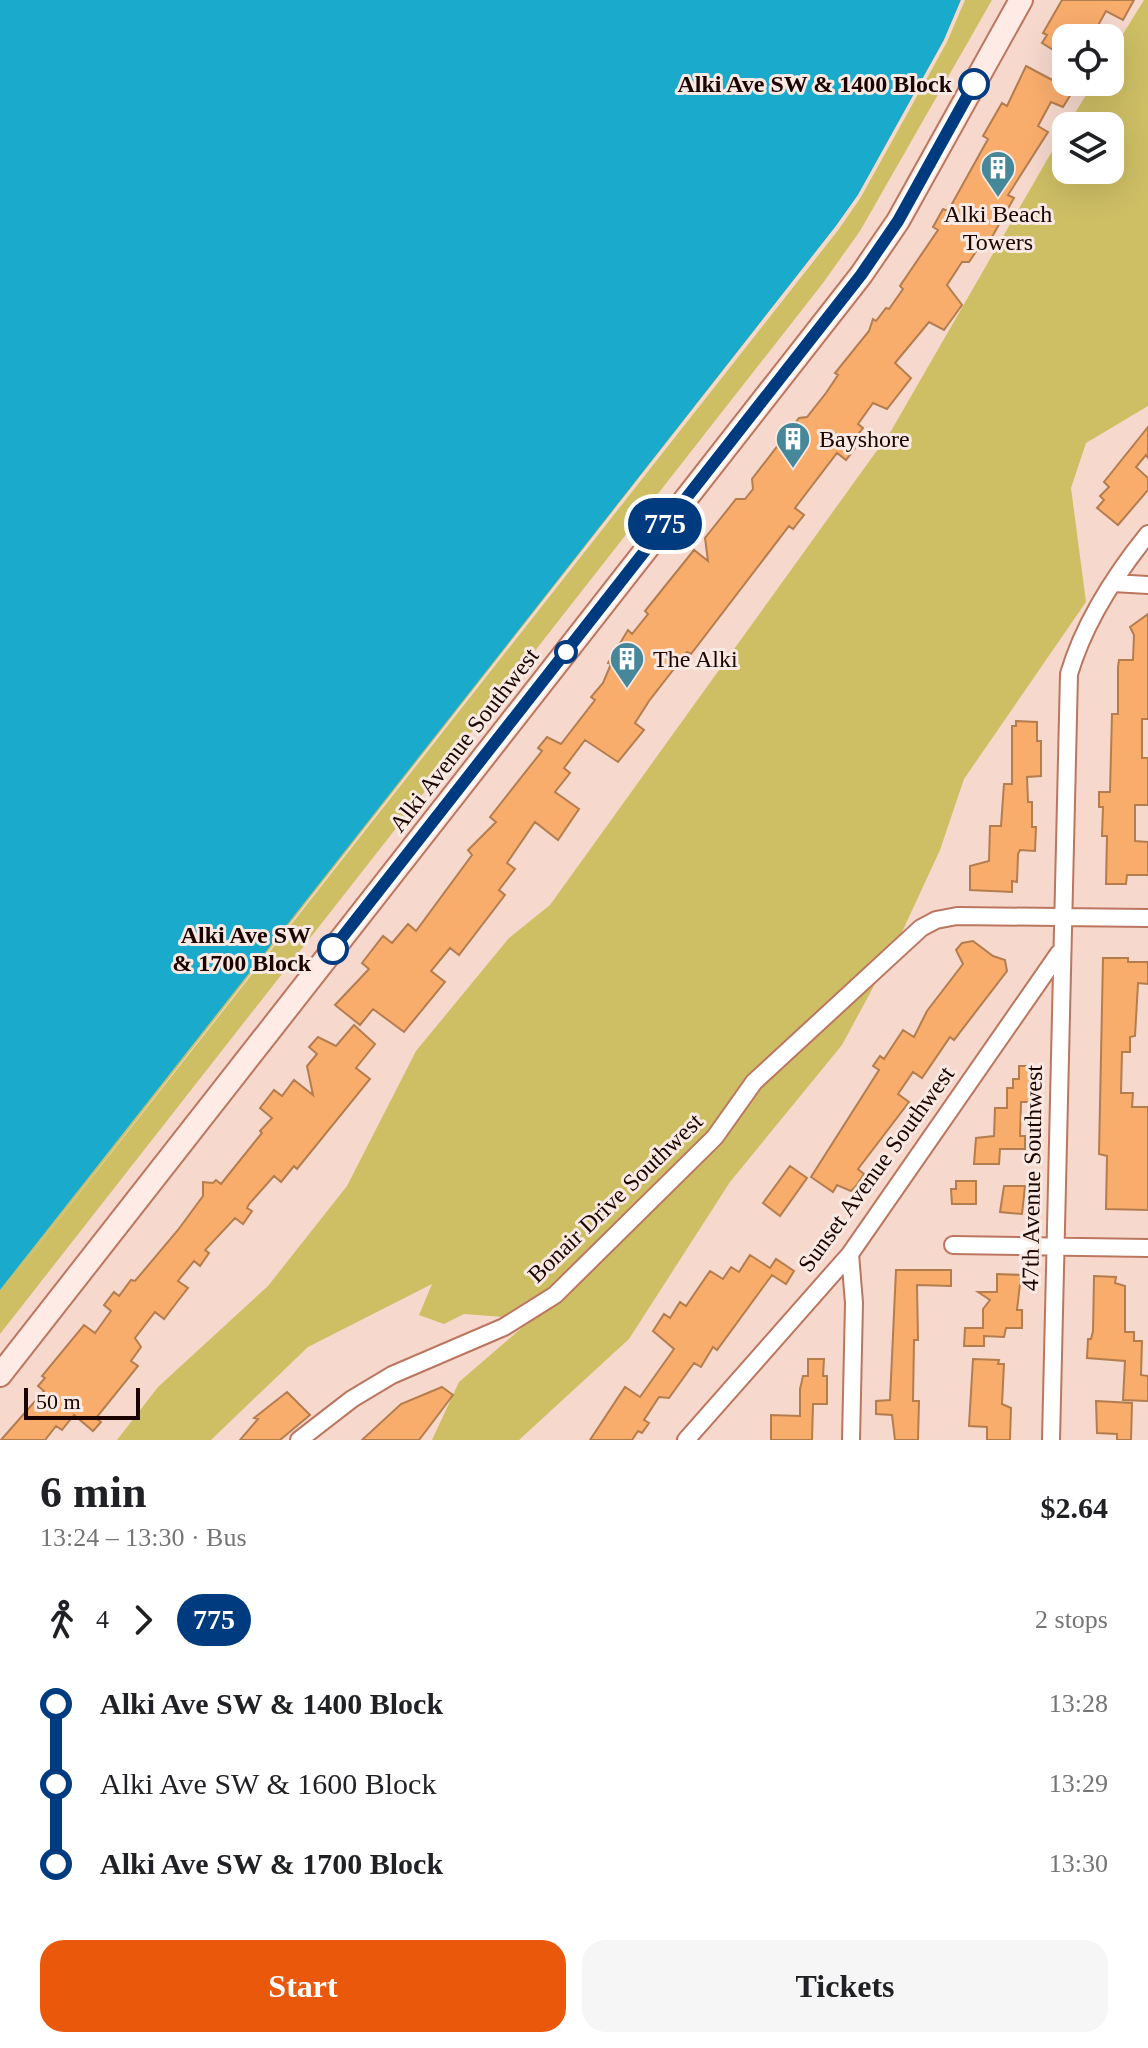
<!DOCTYPE html>
<html lang="en">
<head>
<meta charset="utf-8">
<style>
  :root { --surface:#fff; --page:#f6f6f6; --text:#202124; --muted:#757577; --accent:#ea580c }
  body { margin:0; font-family:Georgia,serif; background:var(--page); color:var(--text); height:100vh; display:flex; flex-direction:column; font-size:30px; white-space:nowrap }
  * { box-sizing:border-box; margin:0 }
  p { font-size:26px; color:var(--muted) }
  .icon { flex:none; width:44px; height:44px; fill:none; stroke:currentColor; stroke-width:2; stroke-linecap:round; stroke-linejoin:round }
  .map { position:relative; height:1440px; overflow:hidden }
  .sheet { display:flex; flex-direction:column; background:var(--surface); flex:1 }
  .sheet>* { flex:none }
  .badge { padding:0 16px; border-radius:26px; font-size:28px; line-height:52px }
  .controls { position:absolute; left:1052px; top:24px; display:grid; gap:16px }
  .controls a { display:grid; place-items:center; width:72px; height:72px; border-radius:16px; background:var(--surface); box-shadow:0 8px 32px #0002; font-size:40px }
  .scale { position:absolute; left:24px; bottom:20px; width:116px; box-sizing:border-box; padding-left:8px; border:4px solid #1b0400; border-top:0; font-size:22px; line-height:28px; white-space:nowrap; color:#1b0400; -webkit-text-stroke:6px #f8e9e3; paint-order:stroke }
  .map>.badge { position:absolute; translate:-50% -50%; box-shadow:0 0 0 4px #fff }
  .legs { display:flex; align-items:center; gap:12px; height:88px; padding:0 40px; font-size:26px }
  .legs p { margin-inline-start:auto }
  .summary { display:flex; align-items:center; justify-content:space-between; height:136px; padding:0 40px }
  h1 { font-size:44px; font-weight:700; line-height:60px }
  .primary-button { display:flex; gap:16px; margin-top:auto; padding:16px 40px }
  .primary-button a { flex:1; height:92px; border-radius:24px; background:var(--accent); color:#fff; font-size:32px; font-weight:700; line-height:92px; text-align:center }
  .primary-button a+a { background:var(--page); color:var(--text) }
  ul { padding:0 40px; list-style:none }
  li { display:flex; align-items:center; gap:28px; height:80px; font-size:30px }
  li i { display:grid; place-items:center; width:12px; height:100%; margin:0 10px; background:currentColor }
  li i::after { content:''; width:20px; height:20px; margin:-10px; border:6px solid; border-radius:50%; background:var(--surface) }
  li p { margin-inline-start:auto }
  li:first-child i { background:linear-gradient(#0000 50%,currentColor 0) }
  li:last-child i { background:linear-gradient(currentColor 50%,#0000 0) }
  .map>svg:first-child { display:block }
  .green { fill:#cebf65 }
  .water { fill:#19aacc }
  .pier { fill:#f6d8cd }
  .building { fill:#f9ad6d; stroke:#b47d4e; stroke-width:2 }
  .lines { fill:none; stroke-linecap:round; stroke-linejoin:round }
  .street-casing { stroke:#bb765f; stroke-width:20 }
  .secondary-casing { stroke:#bb765f; stroke-width:26 }
  .street { stroke:#fff; stroke-width:16 }
  .secondary { stroke:#feebe5; stroke-width:22 }
  .line-1-casing { stroke:#fff; stroke-width:18 }
  .line-1 { stroke:#003b80; stroke-width:12 }
  .stop-1-dot { fill:#fff; stroke:#003b80; stroke-width:4 }
  .labels { text-anchor:middle; stroke-width:6; stroke-linejoin:round; paint-order:stroke }
  .stop-label { font-size:24px; font-weight:bold; fill:#1b0400; stroke:#f8e9e3; text-anchor:end }
  .poi-label { font-size:24px; fill:#1b0400; stroke:#f8e9e3; text-anchor:start }
  .street-label { font-size:24px; fill:#1b0400; stroke:#f8e9e3 }
</style>
</head>
<body>
<div class="map">
<svg width="1148" height="1440" viewBox="0 0 1148 1440">
  <rect width="100%" height="100%" fill="#f6d8cd"/>
  <path class="green" d="M 961,0 L 992,0 L 860,231 L 823,283 L 0,1334 L 0,1290 L 815,251 Z
    M 1144,0 L 1148,0 L 1148,406 L 1086,443 L 1071,488 L 1086,602 L 964,779 L 940,850 L 896,945 L 842,1045 L 730,1182 L 629,1339 L 519,1440 L 432,1440 L 459,1382 L 532,1319 L 464,1314 L 444,1324 L 419,1315 L 432,1284 L 308,1347 L 211,1440 L 117,1440 L 158,1387 L 268,1286 L 347,1186 L 416,1051 L 509,938 L 550,905 L 891,431 L 1066,127 L 1066,170 L 1110,170 L 1110,126 L 1067,126 L 1094,82 L 1110,82 L 1110,55 Z"/>
  <path class="water" d="M 0,0 L 961,0 L 944,40 L 858,195 L 836,226 L 0,1290 Z"/>
  <path class="pier" d="M 961,0 L 965,0 L 947,42 L 861,197 L 839,229 L 0,1294 L 836,226 L 858,195 L 944,40 Z"/>
  <path class="building" d="M 1062,0 L 1134,0 L 1123,20 L 1106,11 L 1091,38 L 1066,38 L 1066,58 L 1042,43 L 1047,35 L 1043,33 Z
    M 1026,66 L 1073,91 L 1063,107 L 1051,102 L 1038,126 L 1048,132 L 1008,195 L 1014,198 L 997,228 L 988,244 L 983,241 L 969,262 L 962,262 L 947,285 L 962,305 L 944,330 L 929,322 L 895,363 L 911,378 L 887,409 L 873,403 L 858,424 L 863,428 L 851,443 L 856,447 L 846,460 L 837,453 L 795,508 L 804,515 L 793,529 L 789,526 L 691,654 L 687,652 L 649,701 L 635,723 L 644,730 L 618,762 L 585,740 L 564,768 L 570,773 L 555,792 L 579,809 L 558,840 L 535,822 L 507,863 L 515,869 L 499,890 L 505,895 L 459,955 L 450,948 L 431,971 L 445,982 L 404,1032 L 373,1009 L 360,1025 L 335,1005 L 369,969 L 362,963 L 383,936 L 392,943 L 408,924 L 416,931 L 472,855 L 468,850 L 496,822 L 490,817 L 542,751 L 538,748 L 547,737 L 561,744 L 595,700 L 591,697 L 603,683 L 611,664 L 608,663 L 628,630 L 632,634 L 648,614 L 645,611 L 694,550 L 708,561 L 705,538 L 736,499 L 745,499 L 753,489 L 752,479 L 799,418 L 807,417 L 826,393 L 838,375 L 835,373 L 869,331 L 873,319 L 876,321 L 886,308 L 889,309 L 903,289 L 900,286 L 938,230 L 933,227 L 943,209 L 948,211 L 988,139 L 983,136 L 1002,103 L 1007,106 Z
    M 1148,427 L 1148,458 L 1146,455 L 1136,467 L 1148,478 L 1148,490 L 1118,525 L 1097,508 L 1104,500 L 1100,496 L 1109,487 L 1104,482 Z
    M 1148,614 L 1148,719 L 1142,719 L 1142,758 L 1148,758 L 1148,805 L 1135,805 L 1135,841 L 1148,842 L 1148,875 L 1127,875 L 1126,884 L 1106,884 L 1107,836 L 1102,836 L 1103,807 L 1099,807 L 1099,792 L 1110,792 L 1112,714 L 1118,714 L 1118,667 L 1119,660 L 1133,660 L 1134,635 L 1130,627 Z
    M 1016,721 L 1037,722 L 1037,741 L 1041,741 L 1041,776 L 1027,777 L 1028,802 L 1032,802 L 1032,827 L 1036,827 L 1035,851 L 1020,850 L 1018,854 L 1017,882 L 1012,881 L 1012,892 L 970,890 L 970,866 L 989,861 L 990,826 L 1001,826 L 1004,784 L 1012,784 L 1012,726 L 1016,726 Z
    M 973,941 L 993,956 L 1005,960 L 1007,971 L 954,1040 L 950,1037 L 922,1078 L 913,1072 L 898,1094 L 909,1102 L 858,1169 L 864,1174 L 856,1186 L 851,1191 L 837,1185 L 833,1192 L 811,1177 L 879,1070 L 873,1066 L 880,1056 L 884,1059 L 903,1030 L 914,1037 L 927,1011 L 963,964 L 956,950 L 962,943 Z
    M 1103,958 L 1128,958 L 1128,962 L 1147,962 L 1148,965 L 1148,984 L 1138,983 L 1135,1036 L 1130,1037 L 1130,1052 L 1122,1052 L 1121,1093 L 1133,1093 L 1132,1107 L 1148,1107 L 1148,1210 L 1106,1209 L 1107,1156 L 1099,1154 Z
    M 354,1025 L 375,1044 L 356,1068 L 370,1079 L 297,1169 L 294,1166 L 281,1182 L 274,1176 L 249,1204 L 247,1208 L 252,1211 L 243,1224 L 235,1218 L 205,1250 L 209,1253 L 200,1266 L 194,1261 L 178,1281 L 188,1288 L 177,1302 L 164,1319 L 155,1312 L 135,1338 L 141,1347 L 131,1361 L 138,1366 L 96,1418 L 101,1422 L 93,1431 L 74,1415 L 62,1430 L 56,1426 L 45,1440 L 1,1440 L 44,1391 L 38,1386 L 45,1378 L 42,1376 L 84,1325 L 95,1333 L 111,1311 L 104,1305 L 114,1292 L 119,1296 L 131,1280 L 135,1281 L 178,1230 L 203,1196 L 203,1182 L 213,1183 L 216,1180 L 221,1184 L 262,1133 L 260,1131 L 272,1118 L 260,1108 L 274,1090 L 282,1096 L 294,1080 L 313,1095 L 307,1066 L 317,1054 L 309,1047 L 318,1037 L 336,1046 Z
    M 1019,1066 L 1035,1066 L 1034,1102 L 1021,1102 L 1020,1136 L 1025,1136 L 1025,1149 L 1000,1149 L 999,1164 L 974,1164 L 976,1138 L 994,1136 L 995,1108 L 1007,1108 L 1007,1088 L 1013,1088 L 1013,1079 L 1019,1079 Z
    M 790,1166 L 807,1178 L 780,1216 L 763,1203 Z
    M 956,1181 L 976,1181 L 976,1204 L 952,1204 L 951,1189 L 956,1189 Z
    M 1004,1186 L 1025,1186 L 1022,1214 L 1000,1212 Z
    M 750,1255 L 770,1268 L 776,1259 L 794,1271 L 786,1284 L 772,1275 L 717,1350 L 713,1347 L 701,1367 L 694,1363 L 669,1398 L 659,1397 L 644,1420 L 649,1423 L 642,1433 L 638,1431 L 632,1440 L 590,1440 L 625,1387 L 640,1397 L 674,1349 L 653,1331 L 664,1314 L 670,1318 L 680,1302 L 686,1306 L 710,1271 L 723,1279 L 731,1267 L 739,1272 Z
    M 896,1270 L 951,1270 L 951,1286 L 917,1285 L 918,1340 L 914,1340 L 913,1401 L 919,1401 L 918,1440 L 895,1440 L 892,1415 L 876,1414 L 876,1401 L 890,1400 Z
    M 997,1274 L 1021,1275 L 1017,1310 L 1022,1310 L 1022,1328 L 1006,1328 L 1004,1337 L 984,1336 L 984,1346 L 964,1346 L 965,1328 L 983,1328 L 983,1309 L 990,1300 L 978,1292 L 997,1292 Z
    M 1094,1276 L 1116,1277 L 1115,1283 L 1125,1286 L 1125,1332 L 1134,1332 L 1134,1341 L 1142,1341 L 1141,1375 L 1148,1376 L 1148,1401 L 1123,1400 L 1125,1361 L 1087,1358 L 1088,1339 L 1091,1339 L 1093,1331 Z
    M 808,1359 L 824,1359 L 823,1376 L 827,1376 L 827,1404 L 813,1404 L 812,1440 L 771,1440 L 771,1415 L 800,1416 L 800,1389 L 803,1376 L 808,1376 Z
    M 973,1359 L 999,1360 L 998,1364 L 1004,1364 L 1002,1404 L 1011,1408 L 1010,1440 L 987,1440 L 987,1427 L 969,1426 Z
    M 442,1387 L 453,1395 L 419,1440 L 362,1440 L 401,1404 Z
    M 287,1392 L 310,1415 L 280,1440 L 240,1440 L 258,1419 L 254,1418 Z
    M 1096,1401 L 1132,1403 L 1131,1440 L 1117,1440 L 1117,1434 L 1097,1433 Z"/>
  <g class="lines">
    <defs>
      <path id="street" d="M 1113,583 L 1148,585
        M 953,1245 L 1148,1248
        M 850,1254 L 854,1303 L 851,1440
        M 299,1440 L 352,1399 L 392,1375 L 504,1327 L 555,1295 L 715,1137 L 754,1082 L 921,928 L 936,920 L 957,916 L 1148,918
        M 686,1440 L 850,1254 L 1059,953
        M 1051,1440 L 1069,674 C 1084,623 1115,575 1148,534"/>
      <path id="secondary" d="M 0,1375 L 861,275 L 898,221 L 1021,0"/>
    </defs>
    <use href="#street" class="street-casing"/>
    <use href="#secondary" class="secondary-casing"/>
    <use href="#street" class="street"/>
    <use href="#secondary" class="secondary"/>
  </g>
  <g class="lines">
    <defs>
      <path id="line-1" d="M 333,949 L 861,275 L 898,221 L 974,84"/>
    </defs>
    <use href="#line-1" class="line-1-casing"/>
    <use href="#line-1" class="line-1"/>
  </g>
  <defs>
    <symbol id="building-pin" viewBox="-11 -11 22 30"><path d="M0 17L-7.5 6A9.5 9.5 0 1 1 7.5 6Z" fill="#47879a" stroke="#f8e9e3"/><path d="M-4-6H4V6H1V3H-1V6H-4ZM-2.5-4.3h1.7v1.8h-1.7ZM.8-4.3h1.7v1.8H.8ZM-2.5-1h1.7V.8h-1.7ZM.8-1h1.7V.8H.8Z" fill="#fff"/></symbol>
  </defs>
  <g fill-rule="evenodd">
    <use href="#building-pin" x="978" y="148" width="40" height="54"/>
    <use href="#building-pin" x="773" y="419" width="40" height="54"/>
    <use href="#building-pin" x="607" y="639" width="40" height="54"/>
  </g>
  <g class="stop-1-dot">
    <circle cx="974" cy="84" r="14"/>
    <circle cx="566" cy="652" r="10"/>
    <circle cx="333" cy="949" r="14"/>
  </g>
  <g class="labels">
    <g class="stop-label">
      <text x="952" y="92">Alki Ave SW &amp; 1400 Block</text>
      <text x="311" y="943">Alki Ave SW<tspan x="311" dy="28">&amp; 1700 Block</tspan></text>
    </g>
    <g class="poi-label">
      <text x="998" y="222" text-anchor="middle">Alki Beach<tspan x="998" dy="28">Towers</tspan></text>
      <text x="819" y="447">Bayshore</text>
      <text x="653" y="667">The Alki</text>
    </g>
    <g class="street-label">
      <text transform="translate(464 740) rotate(-52)" y="8">Alki Avenue Southwest</text>
      <text transform="translate(876 1169) rotate(-54)" y="8">Sunset Avenue Southwest</text>
      <text transform="translate(1032 1178) rotate(-89)" y="8">47th Avenue Southwest</text>
      <text transform="translate(615 1198) rotate(-44)" y="8">Bonair Drive Southwest</text>
    </g>
  </g>
</svg>
<div class="controls">
<a><svg class="icon" aria-label="locate" viewBox="0 0 24 24"><circle cx="12" cy="12" r="6"/><path d="M12 2v4M12 18v4M2 12h4M18 12h4"/></svg></a>
<a><svg class="icon" aria-label="layers" viewBox="0 0 24 24"><path d="M12 4l9 5-9 5-9-5zM3 14l9 5 9-5"/></svg></a>
</div>
<div class="scale">50 m</div>
<b class="badge" style="left:665px;top:524px;background:#003b80;color:#fff">775</b>
</div>
<section class="sheet">
<div class="summary"><div><h1>6 min</h1><p>13:24 – 13:30 · Bus</p></div><b>$2.64</b></div>
<div class="legs"><svg class="icon" aria-label="walk" viewBox="0 0 24 24"><circle cx="13" cy="4" r="2"/><path d="M13 8l-2 6 4 7M11 14l-3 7M7 12l3-4h3l4 4"/></svg>4<svg class="icon" aria-label="forward" viewBox="0 0 24 24"><path d="M9 5l7 7-7 7"/></svg><b class="badge" style="background:#003b80;color:#fff">775</b><p>2 stops</p></div>
<ul>
<li><i style="color:#003b80"></i><b>Alki Ave SW &amp; 1400 Block</b><p>13:28</p></li>
<li><i style="color:#003b80"></i><span>Alki Ave SW &amp; 1600 Block</span><p>13:29</p></li>
<li><i style="color:#003b80"></i><b>Alki Ave SW &amp; 1700 Block</b><p>13:30</p></li>
</ul>
<div class="primary-button"><a>Start</a><a>Tickets</a></div>
</section>
</body>
</html>
